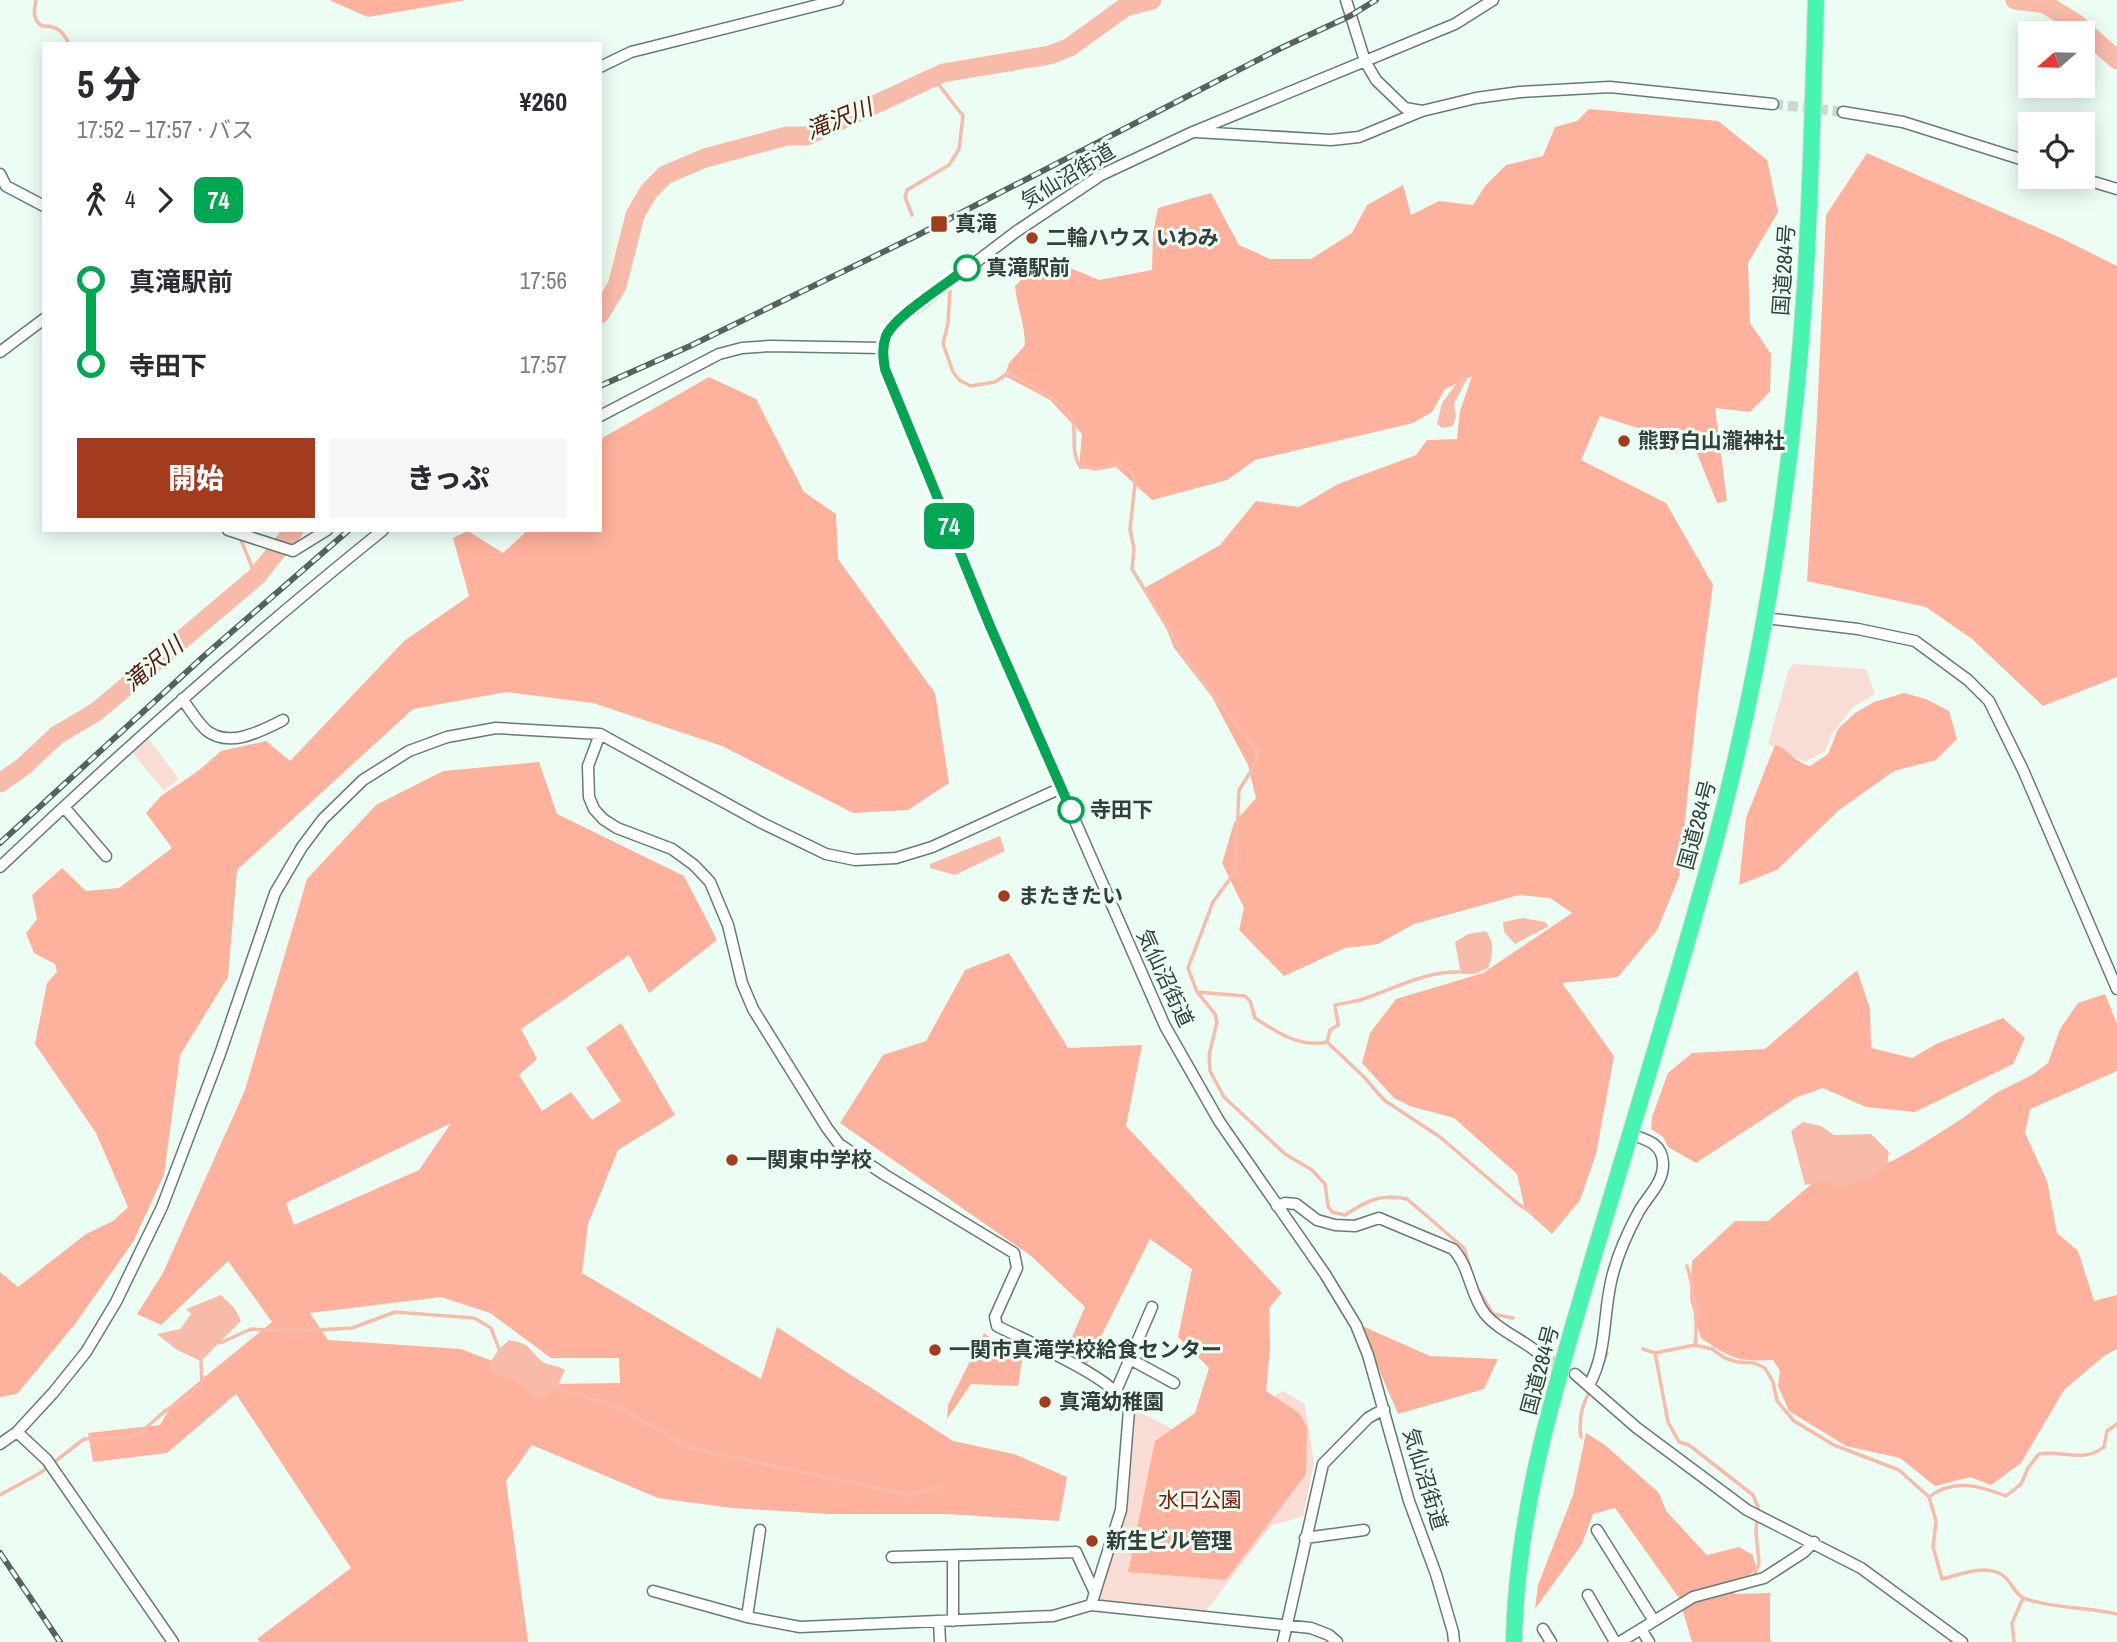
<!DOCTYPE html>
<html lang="ja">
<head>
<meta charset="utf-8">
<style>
  :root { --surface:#fff; --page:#f7f7f7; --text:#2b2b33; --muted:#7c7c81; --accent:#a33b1e }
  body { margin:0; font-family:"Archivo Narrow","Noto Sans JP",sans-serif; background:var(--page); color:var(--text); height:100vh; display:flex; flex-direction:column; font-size:26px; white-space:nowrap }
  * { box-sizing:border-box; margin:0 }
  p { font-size:23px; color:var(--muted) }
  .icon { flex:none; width:38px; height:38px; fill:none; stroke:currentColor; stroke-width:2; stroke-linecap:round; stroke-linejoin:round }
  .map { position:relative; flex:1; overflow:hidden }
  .panel { position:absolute; left:42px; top:42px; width:560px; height:490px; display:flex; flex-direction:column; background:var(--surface); border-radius:0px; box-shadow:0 4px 18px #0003 }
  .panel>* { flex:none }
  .badge { padding:0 14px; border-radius:10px; font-size:24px; line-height:46px }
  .needle { width:46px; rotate:250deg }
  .fabs { position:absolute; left:2018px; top:21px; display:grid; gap:14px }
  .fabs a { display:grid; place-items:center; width:77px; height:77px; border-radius:0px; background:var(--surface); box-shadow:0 4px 18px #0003; font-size:35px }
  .map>.badge { position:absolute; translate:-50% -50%; box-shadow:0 0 0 4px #fff }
  .legs { display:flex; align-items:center; gap:10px; height:77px; padding:0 35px; font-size:23px }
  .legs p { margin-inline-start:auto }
  .head { display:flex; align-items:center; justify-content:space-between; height:119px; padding:0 35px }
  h1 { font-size:38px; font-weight:800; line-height:52px }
  .action { display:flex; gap:14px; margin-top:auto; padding:14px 35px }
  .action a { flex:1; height:80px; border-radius:0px; background:var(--accent); color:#fff; font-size:28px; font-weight:800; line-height:80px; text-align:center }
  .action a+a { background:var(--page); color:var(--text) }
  ul { padding:0 35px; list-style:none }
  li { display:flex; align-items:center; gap:24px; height:84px; font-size:26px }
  li i { display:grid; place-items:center; width:10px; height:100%; margin:0 9px; background:currentColor }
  li i::after { content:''; width:18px; height:18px; margin:-9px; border:5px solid; border-radius:50%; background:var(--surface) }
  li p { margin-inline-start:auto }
  li:first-child i { background:linear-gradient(#0000 50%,currentColor 0) }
  li:last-child i { background:linear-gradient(currentColor 50%,#0000 0) }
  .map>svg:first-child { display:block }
  .green { fill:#f9ddd5 }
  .forest { fill:#feb19c; fill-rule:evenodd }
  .water { fill:#f9bba9 }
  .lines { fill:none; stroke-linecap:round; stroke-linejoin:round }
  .stream { stroke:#f9bba9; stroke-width:3.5 }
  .river { stroke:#f9bba9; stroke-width:19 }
  .minor-tunnel { stroke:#c7d8ce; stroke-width:10; stroke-dasharray:10 5; stroke-linecap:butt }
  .minor-casing { stroke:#627e70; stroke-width:13 }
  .highway-casing { stroke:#dadcdb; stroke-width:18 }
  .minor { stroke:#fff; stroke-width:10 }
  .highway { stroke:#48f4b2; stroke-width:16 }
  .rail-casing { stroke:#56635b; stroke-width:6 }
  .rail { stroke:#ecfef4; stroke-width:3.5; stroke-dasharray:10; stroke-linecap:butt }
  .line-1-casing { stroke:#fff; stroke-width:16 }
  .line-1 { stroke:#00a651; stroke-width:10 }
  .poi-dot { fill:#a33b1e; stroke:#ecfef4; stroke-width:2.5 }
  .stop-1-dot { fill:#fff; stroke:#00a651; stroke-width:3.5 }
  .labels { text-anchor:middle; stroke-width:6; stroke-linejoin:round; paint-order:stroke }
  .street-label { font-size:21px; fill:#333f38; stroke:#ecfef4 }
  .poi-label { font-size:21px; font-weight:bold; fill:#333f38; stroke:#ecfef4; text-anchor:start }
  .stop-label { font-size:21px; font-weight:bold; fill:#333f38; stroke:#ecfef4; text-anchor:start }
  .park-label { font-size:21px; fill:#792106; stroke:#ecfef4 }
  .water-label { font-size:23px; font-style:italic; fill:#5a1805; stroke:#ecfef4 }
</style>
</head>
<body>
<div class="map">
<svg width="2117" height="1642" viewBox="0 0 2117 1642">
  <rect width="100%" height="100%" fill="#ecfef4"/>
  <path class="green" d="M 1794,664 L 1866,669 L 1875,694 L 1853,707 L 1832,734 L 1825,751 L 1805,762 L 1768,744 L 1789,669 Z
    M 147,737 L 179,779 L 164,791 L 131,751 Z
    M 1283,1391 L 1305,1404 L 1314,1463 L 1303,1516 L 1271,1526 L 1206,1611 L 1099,1601 L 1127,1510 L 1135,1410 L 1179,1432 L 1251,1407 Z"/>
  <path class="forest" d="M 329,0 L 466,0 L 368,17 Z
    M 1589,109 L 1718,121 L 1767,160 L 1778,212 L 1748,263 L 1750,323 L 1771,354 L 1770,392 L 1750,412 L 1715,408 L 1727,501 L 1717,503 L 1694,446 L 1600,416 L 1581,460 L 1666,503 L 1713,585 L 1698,696 L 1679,877 L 1657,930 L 1618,977 L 1562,983 L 1614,1056 L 1596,1154 L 1580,1200 L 1552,1234 L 1525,1210 L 1517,1174 L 1454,1118 L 1410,1106 L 1394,1098 L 1362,1063 L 1370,1033 L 1396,999 L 1483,973 L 1572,913 L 1550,898 L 1519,895 L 1414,924 L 1378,944 L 1345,948 L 1284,976 L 1239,930 L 1244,908 L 1222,863 L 1234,823 L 1256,798 L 1248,765 L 1212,697 L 1174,648 L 1162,617 L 1143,589 L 1220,545 L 1256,501 L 1299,507 L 1338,484 L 1416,455 L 1427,440 L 1457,439 L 1460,411 L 1472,376 L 1445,389 L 1432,412 L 1413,423 L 1255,460 L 1227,480 L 1152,500 L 1116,467 L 1079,469 L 1082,434 L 1050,400 L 1005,376 L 1009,363 L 1025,345 C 1025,324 1017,307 1015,286 L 1035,265 L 1068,267 L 1099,280 L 1152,270 L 1153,233 L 1158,208 L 1211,193 L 1239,245 L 1270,259 L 1311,259 L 1352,233 L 1367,205 L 1403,185 L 1411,215 L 1439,201 L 1473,205 L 1485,186 L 1506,165 L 1543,156 L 1555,127 L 1577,121 Z
    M 1867,153 L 2061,238 L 2117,266 L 2117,677 L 2043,706 L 1972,639 L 1926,607 L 1807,581 L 1817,417 L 1826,215 Z
    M 709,377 L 756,399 L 804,492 L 836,514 L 838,559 L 935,693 L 949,783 L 908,810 L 853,813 L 722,746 L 593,703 L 506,692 L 413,709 L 237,870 L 228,977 L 180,1055 L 164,1175 L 133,1242 L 75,1324 L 17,1394 L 0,1397 L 0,1272 L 18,1287 L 86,1234 L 113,1221 L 128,1207 L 96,1133 L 35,1044 L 47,983 L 57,972 L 55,964 L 34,953 L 26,933 L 37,919 L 32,895 L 62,868 L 86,891 L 119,888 L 172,848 L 146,813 L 161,796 L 198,771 L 221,751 L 266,741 L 290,761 L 404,641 L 469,596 L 453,538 L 468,531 L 503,553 L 528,530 L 600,530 L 600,442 L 604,437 Z
    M 1904,693 L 1926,699 L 1949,711 L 1957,739 L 1936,760 L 1894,771 L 1839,810 L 1777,870 L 1739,885 L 1746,818 L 1775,745 C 1789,749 1792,761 1810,766 L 1828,754 L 1838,729 L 1855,713 L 1874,702 Z
    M 539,762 L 557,814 L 684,876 L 717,940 L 649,993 L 629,955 L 521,1029 L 537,1059 L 519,1075 L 542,1111 L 571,1092 L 592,1120 L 621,1101 L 586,1048 L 621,1023 L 675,1115 L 618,1150 L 588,1224 L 582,1273 L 761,1379 L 777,1327 L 953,1441 L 1014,1454 L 1067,1477 L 1059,1521 L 946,1514 L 829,1514 L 732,1508 L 658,1498 L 532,1445 L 506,1481 L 528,1642 L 260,1642 L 257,1639 L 351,1568 L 236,1394 L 167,1453 L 93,1462 L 88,1433 L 160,1425 L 173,1403 L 272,1322 L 228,1261 L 161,1325 L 137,1314 L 163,1273 L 245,1090 L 307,879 L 376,805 L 443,771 ZM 451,1123 L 419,1170 L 294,1225 L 286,1203 ZM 441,1297 L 490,1313 L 551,1358 L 619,1358 L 620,1383 L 552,1384 L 461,1349 L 328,1340 L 310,1313 Z
    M 1009,953 L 1068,1048 L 1142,1045 L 1126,1126 L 1282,1293 L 1269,1308 L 1270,1348 L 1266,1391 L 1299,1413 L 1307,1427 L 1306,1474 L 1226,1580 L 1128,1572 L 1155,1441 L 1195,1413 L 1209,1368 L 1178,1337 L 1192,1269 L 1150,1239 L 1086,1366 L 1065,1353 L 1085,1307 L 1031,1256 L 840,1123 L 883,1055 L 926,1041 L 965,970 Z
    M 1857,970 L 1870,1009 L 1871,1048 L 1912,1058 L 1936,1044 L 2003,1018 L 2025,1038 L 2013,1064 L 1915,1112 L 1866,1107 L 1823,1088 L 1797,1097 L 1696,1163 L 1668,1147 L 1663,1137 L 1651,1129 L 1652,1117 L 1668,1073 L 1692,1053 L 1765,1049 Z
    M 2105,994 L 2117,1024 L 2117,1071 L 2030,1109 L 2025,1133 L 2047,1181 L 2057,1233 L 2078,1251 L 2094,1301 L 2117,1295 L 2117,1349 L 2104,1356 L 2064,1390 L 2021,1463 L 1991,1485 L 1970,1477 L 1935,1486 L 1900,1458 L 1846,1446 L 1789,1411 L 1778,1386 L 1780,1371 L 1773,1360 C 1737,1362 1730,1358 1701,1338 L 1690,1299 L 1692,1261 L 1735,1221 L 1768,1221 L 1815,1181 L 1892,1161 L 1914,1149 L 1963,1118 L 1996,1093 L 2032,1075 L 2048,1063 L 2060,1029 L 2078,1003 Z
    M 1360,1325 L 1430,1356 L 1498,1359 L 1484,1389 L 1398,1414 Z
    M 984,1333 L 1022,1360 L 1018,1386 L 971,1384 L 947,1419 L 948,1405 Z
    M 1586,1433 L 1605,1445 L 1659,1493 L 1666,1511 L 1707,1555 L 1739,1547 L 1753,1555 L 1756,1568 L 1734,1594 L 1770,1593 L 1770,1640 L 1773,1642 L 1692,1642 L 1679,1598 L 1615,1508 L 1593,1514 L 1582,1544 L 1535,1609 L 1538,1585 L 1573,1495 Z"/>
  <path class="water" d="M 1462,376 L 1468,377 L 1454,404 L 1456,416 L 1453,426 L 1442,428 L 1437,424 L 1442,403 Z
    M 1000,836 L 1005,851 L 955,875 L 930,868 L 930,864 Z
    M 1523,918 L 1545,922 L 1549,926 L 1515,944 L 1504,932 L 1503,922 Z
    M 1486,931 C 1495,944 1493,954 1488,968 L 1474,974 L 1461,974 L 1455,942 L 1468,934 Z
    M 1803,1122 L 1821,1126 L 1834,1135 L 1871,1134 L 1889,1152 L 1887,1166 C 1873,1176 1850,1191 1832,1186 L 1829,1180 L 1805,1185 L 1791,1131 Z
    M 221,1295 L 235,1309 L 241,1321 L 201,1361 L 177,1350 L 157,1334 L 180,1329 L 191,1314 L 186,1309 Z
    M 509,1340 C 534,1345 526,1348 543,1362 C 549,1366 558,1365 565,1370 L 557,1388 L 542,1399 L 536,1397 L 516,1381 L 490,1372 L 488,1366 L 499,1349 Z"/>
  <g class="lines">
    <path class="stream" d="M 36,0 C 34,11 32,19 42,26 C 56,25 63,31 69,44
      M 912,215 L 905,197 L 907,190 L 949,165 L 959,149 L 963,116 L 939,85 L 925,82
      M 950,289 L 948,323 L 943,344 L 953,372 L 959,380 L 971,386 L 995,382 L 1008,373 C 1024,382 1070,403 1073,422 C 1076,438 1071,450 1079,465 L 1095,469 L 1119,465 L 1132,472 L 1135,483 L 1130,529 L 1134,549 L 1132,569 L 1194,671 L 1258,752 L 1253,768 L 1239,790 L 1235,872 L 1213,902 L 1188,968 L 1197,992 L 1215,1014 L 1217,1022 L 1209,1055 L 1210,1071 L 1224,1097 L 1285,1154 L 1312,1170 L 1325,1184 L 1328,1206 L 1332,1212 L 1345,1215 C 1366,1201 1381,1193 1407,1199 L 1464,1248 L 1470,1268
      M 239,535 L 256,577
      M 1197,992 L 1245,996 L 1250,1001 L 1255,1018 C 1276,1032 1300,1048 1327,1042 L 1330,1030 L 1338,1025 L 1335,1005 C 1344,1003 1354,1002 1363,999 C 1394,989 1425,971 1459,972
      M 1327,1042 L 1364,1077 L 1384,1100 L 1440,1137 L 1518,1204 L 1532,1213
      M 1479,1291 L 1493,1314 L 1513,1318
      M 220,1343 L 251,1329 L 294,1331 L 352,1328 L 395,1312 L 474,1318 L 491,1328 L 499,1349
      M 1695,1345 L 1712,1349 L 1725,1358 L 1737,1362 L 1754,1363 L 1765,1368 L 1773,1382 L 1777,1401 L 1794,1421 L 1834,1445 L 1899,1470 L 1929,1497 L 1936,1521 L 1933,1547 L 1942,1579 C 1962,1574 1992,1561 2008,1580 C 2013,1587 2018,1597 2026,1599 C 2056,1609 2087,1607 2117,1614
      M 1643,1349 L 1655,1353 L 1695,1345 C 1698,1321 1694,1289 1687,1266
      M 1655,1353 L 1668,1422 L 1679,1442 L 1689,1445 L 1753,1495 L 1758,1507 L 1756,1532 L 1759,1563 L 1753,1578
      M 1595,1383 L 1607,1353
      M 557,1388 L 618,1407 L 690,1448 L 910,1495 L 941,1486
      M 1581,1437 C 1578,1420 1582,1404 1591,1389
      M 0,1495 L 40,1473 L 84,1439 L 123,1438 L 139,1434 L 165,1411 L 190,1395 L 202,1384 L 201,1361
      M 1929,1497 C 1953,1478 1981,1486 2006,1496 L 2021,1484 L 2028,1468 L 2039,1454 C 2062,1450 2084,1463 2104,1447 L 2107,1431 L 2117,1424
      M 2014,1642 L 2012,1623 L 2023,1598"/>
    <path class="river" d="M 2015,0 L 2045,4 L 2077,24 L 2117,60
      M 600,314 L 617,286 L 635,215 L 649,191 L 665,175 L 705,158 L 787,136 L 807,136 L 943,73 L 1050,55 L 1070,47 L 1125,7 L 1152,0
      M 0,783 L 24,766 L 57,735 L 96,712 L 256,577 L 294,530"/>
    <path class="minor-tunnel" d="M 1773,104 L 1843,112
      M 1538,1353 L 1566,1369"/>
    <defs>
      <path id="minor" d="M 1346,0 L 1365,61 L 1376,80 L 1405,108 L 1422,111 L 1476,98 L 1520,92 L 1610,87 L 1773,104
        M 600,67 L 631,52 L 838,0
        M 1843,112 L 1903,122 L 2030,162
        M 1196,132 L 1331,140 L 1359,137 L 1422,111
        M 0,174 L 6,186 L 44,206
        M 2077,177 L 2117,189
        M 0,352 L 44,319
        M 600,416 L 719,354 L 742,348 L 770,346 L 883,348
        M 228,530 L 293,551 L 327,530
        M 1765,618 L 1858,629 L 1915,641 L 1968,680 L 1989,701 L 2023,770 L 2117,989
        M 182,699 C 190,709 197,722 206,730 C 229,749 261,731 283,720
        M 600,734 L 588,766 L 589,797 L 594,809 L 603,819 L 617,828 L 672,849 L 694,865 L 710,882 L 728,925 L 742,983 L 753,1009 L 827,1128 L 839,1144 L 885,1175 L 1014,1253 L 1017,1268 L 995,1317 L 997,1326 C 1026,1341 1121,1380 1129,1410 L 1121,1510 L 1091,1605 L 1311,1628 L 1329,1635 L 1337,1642
        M 64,807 L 106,856
        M 0,867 C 123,750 250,637 383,530
        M 1277,1206 L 1285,1203 L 1296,1204 L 1317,1220 L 1335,1225 L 1355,1226 L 1379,1218 L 1453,1249 C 1470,1267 1470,1295 1485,1314 C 1498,1330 1522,1339 1538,1353
        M 1130,1359 L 1174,1383
        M 1575,1374 L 1637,1428 L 1747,1510 L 1861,1568 L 1962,1642
        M 1589,1385 C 1609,1349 1602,1308 1614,1270 C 1619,1252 1628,1232 1637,1215 C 1645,1198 1664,1184 1663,1163 C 1662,1143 1647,1140 1630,1134
        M 1116,1391 L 1152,1307
        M 17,1432 L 47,1460 L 173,1642
        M 0,1444 L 17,1432 L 53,1393 L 86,1352 L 116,1302 L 162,1207 L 220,1054 L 275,893 L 302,847 L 323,819 L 363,780 L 409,751 L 447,737 L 496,728 L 600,734 L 762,823 L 826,854 L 855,860 L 896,858 L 932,847 L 1061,788
        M 1597,1530 L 1654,1621
        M 1305,1538 L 1364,1530
        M 892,1557 L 1076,1552 L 1095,1593
        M 653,1591 L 747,1617 L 800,1627 L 1053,1616 L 1091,1605
        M 1588,1595 L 1615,1642
        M 747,1617 L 760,1530
        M 939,1621 L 940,1642
        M 953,1621 L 953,1556
        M 1543,1629 L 1551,1642
        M 1641,1629 L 1649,1642
        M 1283,1642 L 1323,1464 L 1368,1418 L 1384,1409
        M 1454,1642 L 1453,1632 L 1436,1574 L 1409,1501 L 1368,1355 L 1356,1325 L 1325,1274 L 1219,1121 L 1165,1026 L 990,627 L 891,384 C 880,356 878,339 902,318 L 1017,231 L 1101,175 L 1193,132 L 1455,24 L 1493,0
        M 1620,1642 L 1693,1597 L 1764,1578 L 1804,1552 L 1814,1542"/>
      <path id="highway" d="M 1514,1642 C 1516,1510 1557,1381 1594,1255 C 1635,1118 1677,981 1715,843 C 1763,661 1793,474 1805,286 C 1811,191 1813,95 1816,0"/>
    </defs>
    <use href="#minor" class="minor-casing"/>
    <use href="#highway" class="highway-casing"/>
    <use href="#minor" class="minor"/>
    <use href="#highway" class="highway"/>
    <defs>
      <path id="rail" d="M 600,386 L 690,346 L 918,235 L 1281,48 L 1350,16 L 1376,0
        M 0,843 L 204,656 L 349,530
        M 0,1553 L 60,1642"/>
    </defs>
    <use href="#rail" class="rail-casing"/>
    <use href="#rail" class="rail"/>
  </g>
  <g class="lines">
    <defs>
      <path id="line-1" d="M 967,268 C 948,283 895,316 886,336 C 882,347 883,357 885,369 L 990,626 L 1071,810"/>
    </defs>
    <use href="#line-1" class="line-1-casing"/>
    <use href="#line-1" class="line-1"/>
  </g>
  <g class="poi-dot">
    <rect x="930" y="215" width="18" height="18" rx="3.5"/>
    <circle cx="1032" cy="238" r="7"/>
    <circle cx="1624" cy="441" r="7"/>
    <circle cx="1004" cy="896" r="7"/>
    <circle cx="732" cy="1160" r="7"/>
    <circle cx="935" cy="1350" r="7"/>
    <circle cx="1045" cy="1402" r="7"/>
    <circle cx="1092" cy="1541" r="7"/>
  </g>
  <g class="stop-1-dot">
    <circle cx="967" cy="268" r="12"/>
    <circle cx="1071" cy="810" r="12"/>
  </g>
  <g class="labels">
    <g class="street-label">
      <text transform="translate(1068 176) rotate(-31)" y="7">気仙沼街道</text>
      <text transform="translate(1784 270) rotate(-86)" y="7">国道284号</text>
      <text transform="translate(1697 825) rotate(-75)" y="7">国道284号</text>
      <text transform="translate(1165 978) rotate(65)" y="7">気仙沼街道</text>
      <text transform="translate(1540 1370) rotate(-75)" y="7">国道284号</text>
      <text transform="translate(1425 1479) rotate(73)" y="7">気仙沼街道</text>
    </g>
    <g class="poi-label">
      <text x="955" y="231">真滝</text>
      <text x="1046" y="245">二輪ハウス いわみ</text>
      <text x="1638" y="448">熊野白山瀧神社</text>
      <text x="1018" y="903">またきたい</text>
      <text x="746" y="1167">一関東中学校</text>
      <text x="949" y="1357">一関市真滝学校給食センター</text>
      <text x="1059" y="1409">真滝幼稚園</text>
      <text x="1106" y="1548">新生ビル管理</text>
    </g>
    <g class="stop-label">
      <text x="986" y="275">真滝駅前</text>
      <text x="1090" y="817">寺田下</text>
    </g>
    <g class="park-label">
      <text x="1200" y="1507">水口公園</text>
    </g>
    <g class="water-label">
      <text transform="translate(839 119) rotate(-22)" y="8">滝沢川</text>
      <text transform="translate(153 664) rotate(-40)" y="8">滝沢川</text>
    </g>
  </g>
</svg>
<div class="fabs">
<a><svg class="needle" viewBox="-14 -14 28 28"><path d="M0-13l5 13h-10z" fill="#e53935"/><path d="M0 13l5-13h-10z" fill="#7c7c81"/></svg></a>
<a><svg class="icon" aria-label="locate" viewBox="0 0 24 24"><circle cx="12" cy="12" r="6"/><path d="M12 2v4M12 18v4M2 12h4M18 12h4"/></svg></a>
</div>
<b class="badge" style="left:949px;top:526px;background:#00a651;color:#fff">74</b>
<section class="panel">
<div class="head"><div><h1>5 分</h1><p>17:52 – 17:57 · バス</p></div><b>¥260</b></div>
<div class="legs"><svg class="icon" aria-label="walk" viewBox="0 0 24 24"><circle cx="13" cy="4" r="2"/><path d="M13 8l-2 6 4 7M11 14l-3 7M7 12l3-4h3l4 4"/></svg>4<svg class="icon" aria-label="forward" viewBox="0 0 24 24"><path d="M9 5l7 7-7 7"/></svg><b class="badge" style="background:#00a651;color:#fff">74</b></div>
<ul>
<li><i style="color:#00a651"></i><b>真滝駅前</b><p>17:56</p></li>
<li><i style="color:#00a651"></i><b>寺田下</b><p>17:57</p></li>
</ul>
<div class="action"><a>開始</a><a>きっぷ</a></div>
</section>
</div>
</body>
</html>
